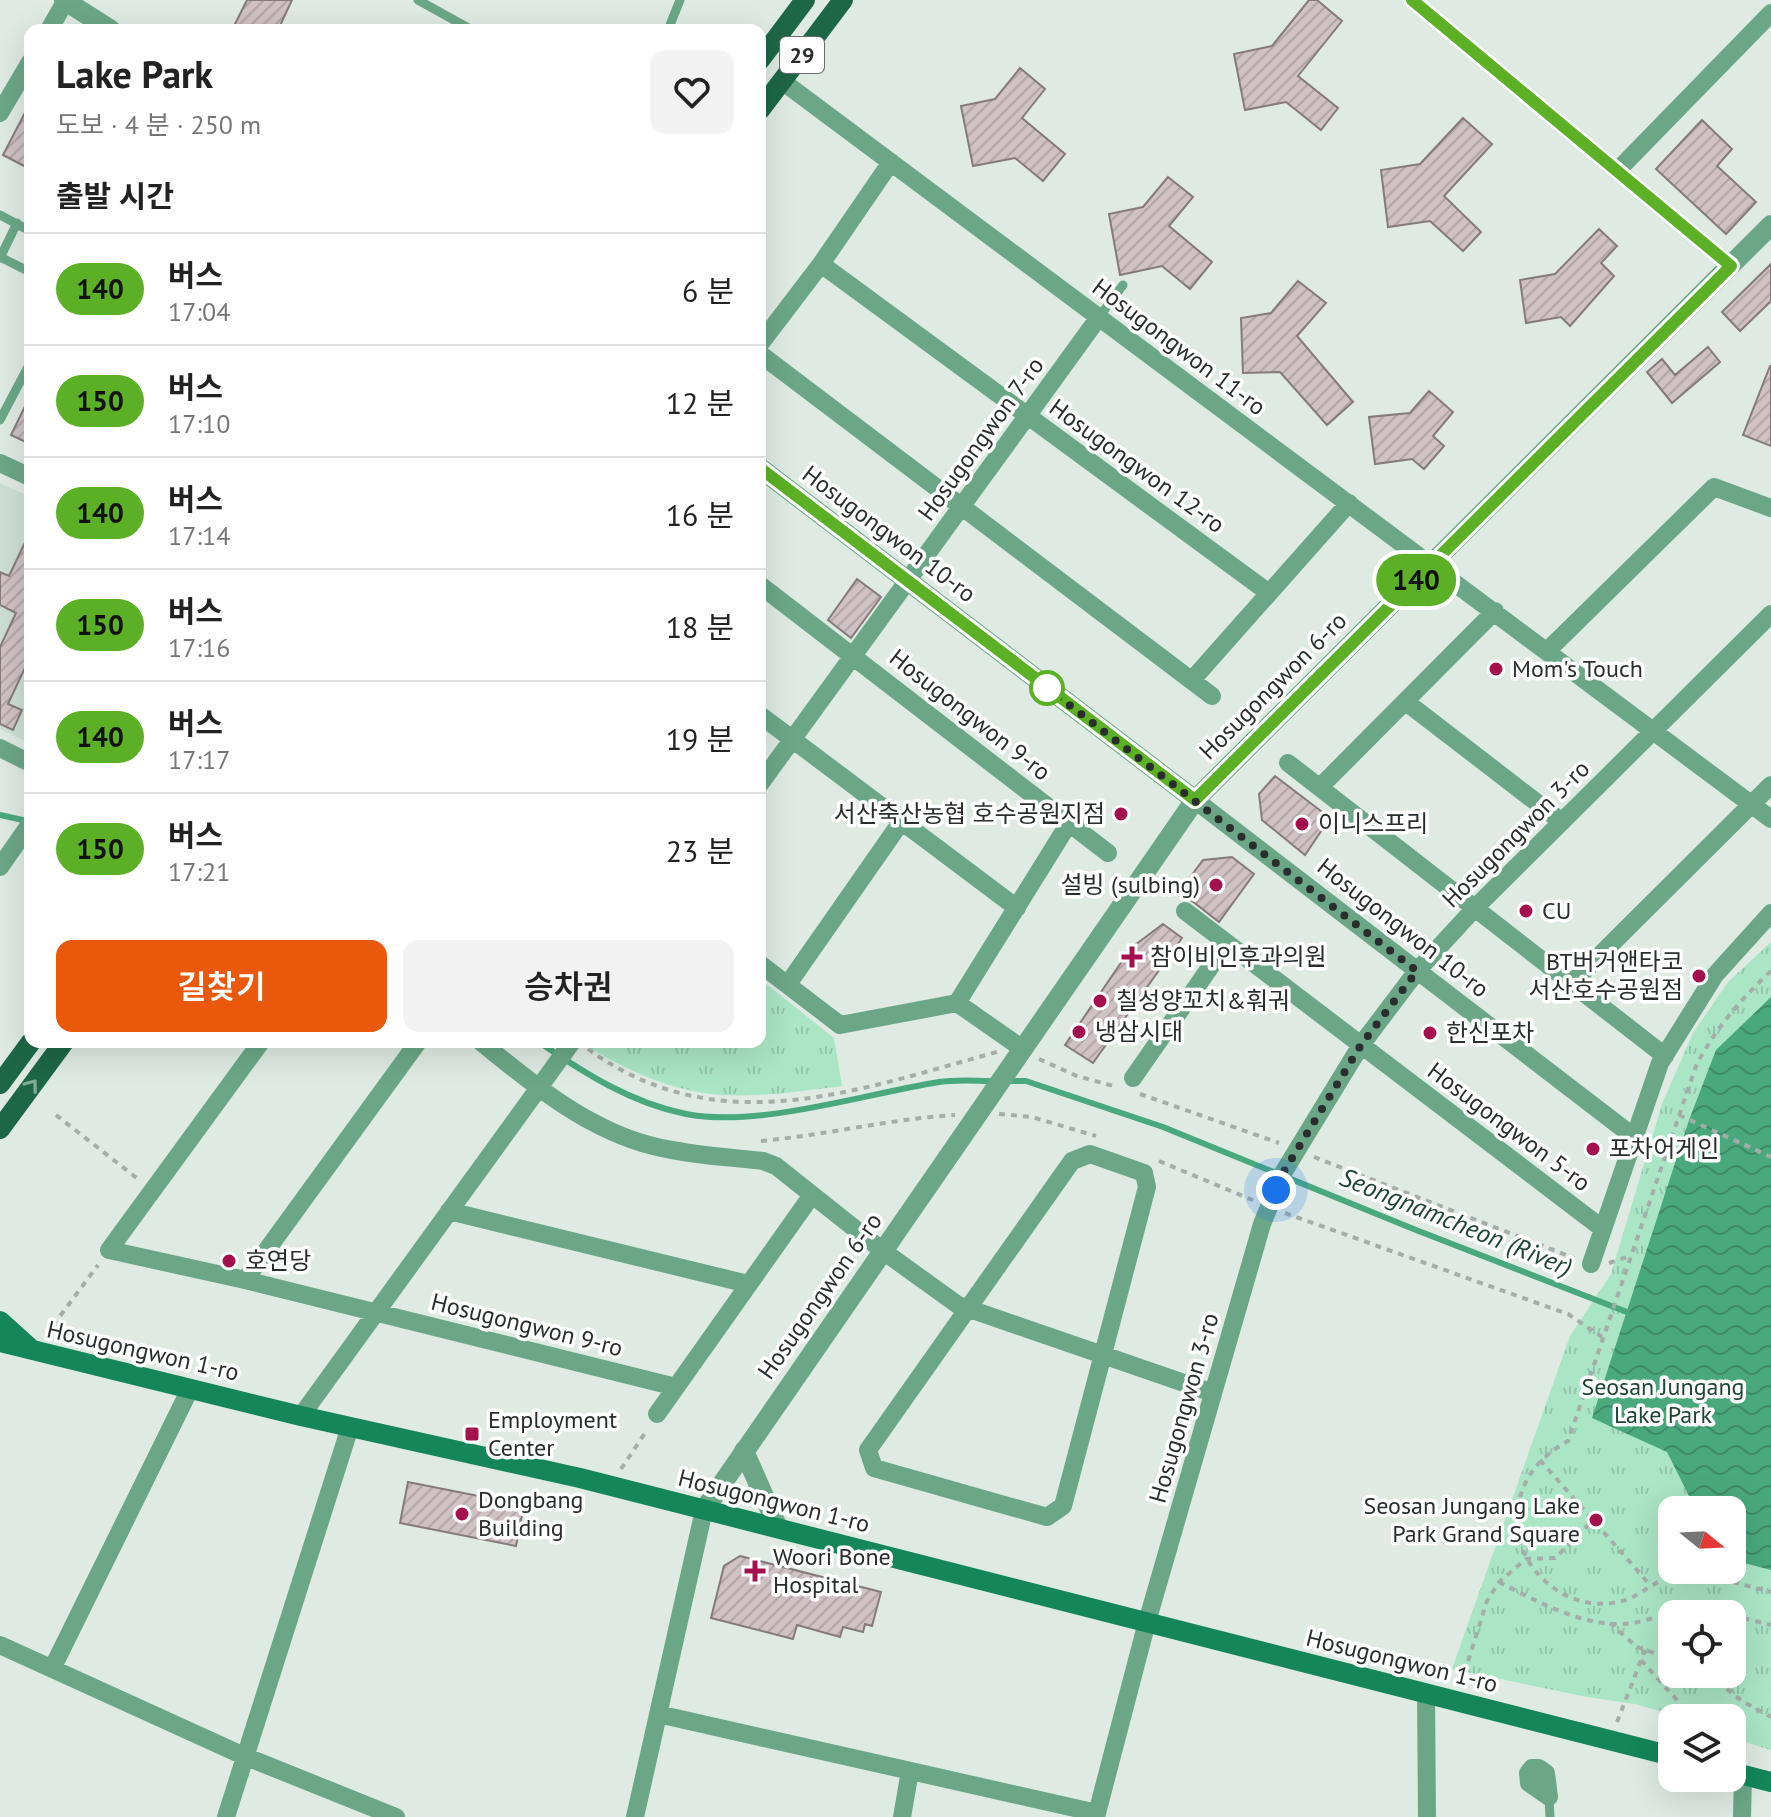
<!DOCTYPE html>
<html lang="ko">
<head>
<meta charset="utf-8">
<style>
  :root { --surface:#fff; --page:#f2f2f2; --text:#222; --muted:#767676; --line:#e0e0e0; --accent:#ea580c }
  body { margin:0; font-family:"PT Sans","Noto Sans KR",sans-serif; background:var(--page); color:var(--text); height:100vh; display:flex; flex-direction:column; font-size:30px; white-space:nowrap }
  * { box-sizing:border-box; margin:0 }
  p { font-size:26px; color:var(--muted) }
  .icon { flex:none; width:44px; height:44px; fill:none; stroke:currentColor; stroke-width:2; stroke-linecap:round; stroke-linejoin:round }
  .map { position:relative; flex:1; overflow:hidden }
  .panel { position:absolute; left:24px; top:24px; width:742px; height:1024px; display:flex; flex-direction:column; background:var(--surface); border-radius:16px; box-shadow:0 8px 32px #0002 }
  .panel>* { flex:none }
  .badge { padding:0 16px; border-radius:26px; font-size:28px; line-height:52px }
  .needle { width:52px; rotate:108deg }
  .fabs { position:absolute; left:1658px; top:1496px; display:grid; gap:16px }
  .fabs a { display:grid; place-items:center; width:88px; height:88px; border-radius:16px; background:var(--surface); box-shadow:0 8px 32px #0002; font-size:40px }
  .you { position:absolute; width:40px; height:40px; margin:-20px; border:6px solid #fff; border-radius:50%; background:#1a73e8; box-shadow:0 0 0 12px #1a73e833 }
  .map>.badge { position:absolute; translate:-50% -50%; box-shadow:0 0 0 4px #fff }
  h2 { padding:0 32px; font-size:30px; line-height:72px }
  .round { display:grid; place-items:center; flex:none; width:84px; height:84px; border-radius:16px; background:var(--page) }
  .headline { display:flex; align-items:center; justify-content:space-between; height:136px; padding:0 32px }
  h1 { font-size:38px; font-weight:600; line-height:60px }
  .button { display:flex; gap:16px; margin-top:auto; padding:16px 32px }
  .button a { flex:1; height:92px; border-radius:16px; background:var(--accent); color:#fff; font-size:32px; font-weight:600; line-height:92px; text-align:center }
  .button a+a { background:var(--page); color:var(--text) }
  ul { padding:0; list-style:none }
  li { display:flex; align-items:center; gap:24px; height:112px; padding:0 32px; border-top:2px solid var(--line) }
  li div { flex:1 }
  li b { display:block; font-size:30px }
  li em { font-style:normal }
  li .badge { min-width:88px; font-weight:700; text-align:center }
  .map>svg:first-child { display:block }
  .built { fill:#cddfd5 }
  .park { fill:url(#park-tufts); fill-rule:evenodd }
  .water { fill:url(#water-waves) }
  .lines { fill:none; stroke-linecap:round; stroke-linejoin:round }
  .stream { stroke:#4aa97c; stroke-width:6 }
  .building { fill:url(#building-hatch); stroke:#867a7c; stroke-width:2 }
  .path { stroke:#a5ada8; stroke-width:4; stroke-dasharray:6 6; stroke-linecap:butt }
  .service { stroke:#6ba787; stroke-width:9 }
  .minor { stroke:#6ba787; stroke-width:18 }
  .tertiary { stroke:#6ba787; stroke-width:20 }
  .secondary { stroke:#148659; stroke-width:20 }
  .primary { stroke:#1d6646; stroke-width:20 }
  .oneway { stroke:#83ab99 }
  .line-casing { stroke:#fff; stroke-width:18 }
  .line { stroke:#5bb025; stroke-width:12 }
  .walk { stroke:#292d2b; stroke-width:8; stroke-dasharray:0 14.4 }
  .poi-dot { fill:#a4104e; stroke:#fff; stroke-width:3 }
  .stop-dot { fill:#fff; stroke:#5bb025; stroke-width:4 }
  .labels { text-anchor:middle; stroke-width:7; stroke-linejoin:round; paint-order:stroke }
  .shield { fill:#fff; stroke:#696c6b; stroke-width:2 }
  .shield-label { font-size:22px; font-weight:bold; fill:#292d2b }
  .street-label { font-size:24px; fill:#292d2b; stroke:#fff }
  .poi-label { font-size:24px; fill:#292d2b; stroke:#fff; text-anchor:start }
  .park-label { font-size:24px; fill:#1e4633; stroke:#fff }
  .water-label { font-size:26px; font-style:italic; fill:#1d4531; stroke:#fff }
</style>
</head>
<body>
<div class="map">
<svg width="1771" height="1817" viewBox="0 0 1771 1817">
  <defs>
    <pattern id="park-tufts" width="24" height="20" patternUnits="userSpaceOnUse" patternTransform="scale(2)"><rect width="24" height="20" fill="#aae5c5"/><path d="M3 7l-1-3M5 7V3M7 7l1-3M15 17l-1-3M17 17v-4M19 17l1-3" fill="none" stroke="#92c5a9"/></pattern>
    <pattern id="water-waves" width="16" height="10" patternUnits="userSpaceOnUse" patternTransform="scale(2)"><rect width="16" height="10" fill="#4aa97c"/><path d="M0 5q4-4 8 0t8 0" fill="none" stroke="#3e8a66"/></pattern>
    <pattern id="building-hatch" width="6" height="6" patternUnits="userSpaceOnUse" patternTransform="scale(2)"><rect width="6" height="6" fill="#cfc1c4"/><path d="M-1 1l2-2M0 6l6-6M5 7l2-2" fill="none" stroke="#b2a6a9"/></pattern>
  </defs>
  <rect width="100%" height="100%" fill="#dfeae3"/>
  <path class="built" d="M 0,483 L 30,497 L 30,743 L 0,729 Z"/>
  <path class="park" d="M 1771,942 L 1771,1750 L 1732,1738 L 1732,1718 L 1684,1718 L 1635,1704 L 1587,1697 L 1452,1669 L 1570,1336 L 1611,1274 L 1662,1104 L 1693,1033 L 1728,982 ZM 1672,1510 L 1732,1510 L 1732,1570 L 1672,1570 ZM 1672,1614 L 1732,1614 L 1732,1674 L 1672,1674 Z
    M 760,979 L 834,1038 L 842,1086 C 803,1091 763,1097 724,1095 C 675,1093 626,1070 585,1045 L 587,1042 L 760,1042 Z"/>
  <path class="water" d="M 1771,997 L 1771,1570 L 1732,1560 L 1732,1510 L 1696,1510 L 1667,1452 L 1592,1418 L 1689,1120 L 1716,1050 Z"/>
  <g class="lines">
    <path class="stream" d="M 0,815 L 27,821
      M 539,1042 C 584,1073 631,1103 686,1114 C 759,1128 864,1094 939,1082 C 957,1079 976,1081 994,1081
      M 1005,1081 L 1026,1081 L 1163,1127 L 1416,1230 L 1627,1312"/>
  </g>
  <path class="building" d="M 247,0 L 292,0 L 278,30 L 242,30 L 234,26 Z
    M 1309,0 L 1317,0 L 1342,21 L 1298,76 L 1338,108 L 1321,130 L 1286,102 L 1245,110 L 1234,54 L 1272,46 Z
    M 1020,68 L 1045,89 L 1022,118 L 1065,154 L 1043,181 L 1015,158 L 973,166 L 961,106 L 995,99 Z
    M 30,103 L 30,169 L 3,155 Z
    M 1463,118 L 1492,144 L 1444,196 L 1481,232 L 1463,251 L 1430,221 L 1388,227 L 1381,170 L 1420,164 Z
    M 1702,120 L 1732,149 L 1717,166 L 1756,202 L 1726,234 L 1656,169 Z
    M 1168,177 L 1193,197 L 1169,226 L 1212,262 L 1190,289 L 1162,266 L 1120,275 L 1109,214 L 1143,207 Z
    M 1599,229 L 1617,246 L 1601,263 L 1614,276 L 1570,326 L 1561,317 L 1526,323 L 1520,280 L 1555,274 Z
    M 1771,264 L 1771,301 L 1740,331 L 1722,312 Z
    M 1298,281 L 1326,303 L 1297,336 L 1353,402 L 1327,425 L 1280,372 L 1243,373 L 1241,318 L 1271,313 Z
    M 1708,347 L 1720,362 L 1672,403 L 1647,372 L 1662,359 L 1675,375 Z
    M 1770,366 L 1771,366 L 1771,446 L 1743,435 Z
    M 1429,391 L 1453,412 L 1433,436 L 1444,446 L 1424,469 L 1412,459 L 1375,464 L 1369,417 L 1410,413 Z
    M 30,396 L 30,444 L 11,435 Z
    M 30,532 L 30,657 L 8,704 L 22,710 L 13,730 L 0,724 L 0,647 L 16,613 L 0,605 L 0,572 L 9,576 Z
    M 857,579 L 881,597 L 851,638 L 828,620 Z
    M 1275,776 L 1330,818 L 1305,855 L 1262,820 L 1259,794 Z
    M 1232,857 L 1254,874 L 1219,922 L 1192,901 L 1177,895 L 1203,860 Z
    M 1163,924 L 1182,938 L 1093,1063 L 1065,1045 L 1131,948 Z
    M 408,1482 L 524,1505 L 516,1546 L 400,1523 Z
    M 740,1556 L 881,1592 L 872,1626 L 865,1624 L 863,1632 L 843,1627 L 840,1637 L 797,1625 L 793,1639 L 711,1618 L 724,1566 Z"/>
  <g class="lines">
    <path class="path" d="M 1771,971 C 1741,999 1715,1029 1696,1066 L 1568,1441 C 1539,1457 1520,1480 1517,1514 C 1512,1566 1566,1614 1618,1602 C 1639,1598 1653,1581 1674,1575 C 1681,1573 1690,1573 1698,1573 L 1771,1592
      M 588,1049 C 719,1144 857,1090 997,1052
      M 1039,1059 L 1077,1076 L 1117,1087
      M 1140,1094 L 1279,1143
      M 999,1114 L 1032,1117 L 1096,1136
      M 56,1115 L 138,1179
      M 1679,1115 L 1771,1157
      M 761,1141 C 826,1135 890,1119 955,1115
      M 1314,1157 L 1574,1258
      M 1159,1161 L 1255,1201
      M 1285,1213 L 1568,1314 L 1602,1337
      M 1609,1263 L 1630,1256
      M 46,1335 L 98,1265
      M 1540,1460 L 1651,1586
      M 621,1469 L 647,1430
      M 1499,1582 C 1534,1600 1576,1623 1617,1624 C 1643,1625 1666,1611 1691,1609 C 1704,1608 1716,1611 1728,1614
      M 1732,1615 L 1771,1625
      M 1610,1623 L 1637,1647 L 1672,1659
      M 1732,1633 L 1738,1616
      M 1641,1660 L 1693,1718
      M 1708,1674 L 1742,1701 L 1771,1717
      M 1461,1684 L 1487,1601 L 1499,1582 L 1526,1559 L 1555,1558 L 1593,1520
      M 1617,1722 L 1645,1650"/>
    <path class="service" d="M 418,0 L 472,30
      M 668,30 L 680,0
      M 0,215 L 30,231
      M 0,257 L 30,272
      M 0,258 L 17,223
      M 1099,317 L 1123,285
      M 0,420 L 30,363
      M 1549,1797 L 1550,1817"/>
    <path class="minor" d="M 1412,0 L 1731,266
      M 49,30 L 66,0
      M 782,81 L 1771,819
      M 0,113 L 30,62
      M 1617,171 L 1771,13
      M 821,264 L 1269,593
      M 760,344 L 821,264 L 891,162
      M 760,354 L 1212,696
      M 0,463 L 30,477
      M 760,585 L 1108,853
      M 1547,651 L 1714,487 L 1771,508
      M 1192,680 L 1349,503
      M 1406,702 L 1562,822
      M 760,715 L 1017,908
      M 0,748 L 30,763
      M 1288,763 L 1665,1056
      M 760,784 L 1099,317
      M 1320,787 L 1495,611
      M 1195,800 L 1634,1137
      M 0,867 L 30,824
      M 1185,911 L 1603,1229
      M 760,964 L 840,1025 L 957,1003 L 1023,1049
      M 1572,983 L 1771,785
      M 788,984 L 901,822
      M 957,1003 L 1069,823
      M 261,1042 L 109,1250 L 245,1280 L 676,1387
      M 481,1042 C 532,1084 588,1130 653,1146 C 689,1155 727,1157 763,1161 L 776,1166 L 883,1251 L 958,1305 L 1213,1393
      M 1133,1078 L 1227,943
      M 1090,1154 L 1144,1173 L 1147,1187 L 1063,1506 L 1047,1517 L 874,1468 L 868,1450 L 1072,1161 Z
      M 449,1211 L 748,1284
      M 1591,1264 L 1660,1063 L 1715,975 L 1771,913
      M 245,1280 L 418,1042
      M 657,1414 L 812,1195
      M 301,1416 L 572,1042
      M 0,1645 L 244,1756 L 396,1817
      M 52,1669 L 190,1389
      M 1426,1694 L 1427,1817
      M 658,1714 L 1097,1813
      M 1532,1768 L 1539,1768 L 1546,1773 L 1549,1797 L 1529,1783 L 1528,1773 Z
      M 226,1817 L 350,1427
      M 635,1817 L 704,1510
      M 902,1817 L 910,1771
      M 1096,1817 L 1147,1622 L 1262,1224 L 1283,1173 L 1361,1045 L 1417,971 L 1475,908 L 1771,614
      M 1742,1817 L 1743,1774"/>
    <path class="tertiary" d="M 64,0 L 111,30
      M 760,468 L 1195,800
      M 744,1451 L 778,1528
      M 704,1510 L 1195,800 L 1771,225"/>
    <path class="secondary" d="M 0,1321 L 31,1349
      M 0,1342 L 301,1416 L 580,1478 L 1672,1756
      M 1732,1772 L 1771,1782"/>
    <path class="primary" d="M 760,60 L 805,0
      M 760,110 L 843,0
      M 0,1084 L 31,1042
      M 0,1129 L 64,1042"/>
  </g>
  <defs><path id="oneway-chevron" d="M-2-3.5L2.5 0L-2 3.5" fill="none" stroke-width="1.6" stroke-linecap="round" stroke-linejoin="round" transform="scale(2)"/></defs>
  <use class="oneway" href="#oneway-chevron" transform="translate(32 1085) rotate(-53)"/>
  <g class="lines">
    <defs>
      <path id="line" d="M 760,468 L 1195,800 L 1731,266 L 1412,0"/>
    </defs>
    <use href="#line" class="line-casing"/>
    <use href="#line" class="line"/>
    <path class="walk" d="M 1047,688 L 1417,971 L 1361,1045 L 1283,1173 L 1276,1190"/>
  </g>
  <g class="poi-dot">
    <circle cx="1496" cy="669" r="8"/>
    <circle cx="1121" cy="814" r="8"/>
    <circle cx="1302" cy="824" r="8"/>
    <circle cx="1216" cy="885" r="8"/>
    <circle cx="1526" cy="911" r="8"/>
    <path d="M1128 945h8v8h8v8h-8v8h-8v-8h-8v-8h8z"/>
    <circle cx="1699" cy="976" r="8"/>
    <circle cx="1100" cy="1001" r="8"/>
    <circle cx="1079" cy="1032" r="8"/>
    <circle cx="1430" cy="1033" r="8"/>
    <circle cx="1593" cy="1149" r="8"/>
    <circle cx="229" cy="1261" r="8"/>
    <rect x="464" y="1426" width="16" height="16" rx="4"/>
    <circle cx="462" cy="1514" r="8"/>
    <circle cx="1596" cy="1520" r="8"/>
    <path d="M751 1559h8v8h8v8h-8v8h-8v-8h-8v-8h8z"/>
  </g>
  <circle class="stop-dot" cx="1047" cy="688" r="16"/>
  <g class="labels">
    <rect class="shield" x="780" y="37" width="44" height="36" rx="6"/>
    <g class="shield-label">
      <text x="802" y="63">29</text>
    </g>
    <g class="street-label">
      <text transform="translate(1179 347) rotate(37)" y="8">Hosugongwon 11-ro</text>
      <text transform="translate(981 439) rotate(-54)" y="8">Hosugongwon 7-ro</text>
      <text transform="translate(1137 466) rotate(36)" y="8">Hosugongwon 12-ro</text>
      <text transform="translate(889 534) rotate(37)" y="8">Hosugongwon 10-ro</text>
      <text transform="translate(1273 686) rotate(-45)" y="8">Hosugongwon 6-ro</text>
      <text transform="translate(970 715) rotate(38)" y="8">Hosugongwon 9-ro</text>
      <text transform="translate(1516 834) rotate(-45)" y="8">Hosugongwon 3-ro</text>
      <text transform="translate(1403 928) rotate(38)" y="8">Hosugongwon 10-ro</text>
      <text transform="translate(1509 1127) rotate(37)" y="8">Hosugongwon 5-ro</text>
      <text transform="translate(820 1296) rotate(-55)" y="8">Hosugongwon 6-ro</text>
      <text transform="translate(527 1325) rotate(14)" y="8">Hosugongwon 9-ro</text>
      <text transform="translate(143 1351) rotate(13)" y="8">Hosugongwon 1-ro</text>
      <text transform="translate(1184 1408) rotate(-74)" y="8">Hosugongwon 3-ro</text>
      <text transform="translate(774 1501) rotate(14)" y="8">Hosugongwon 1-ro</text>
      <text transform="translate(1402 1661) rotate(14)" y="8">Hosugongwon 1-ro</text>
    </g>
    <g class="poi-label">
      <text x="1512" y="677">Mom's Touch</text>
      <text x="1105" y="822" text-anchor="end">서산축산농협 호수공원지점</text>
      <text x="1318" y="832">이니스프리</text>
      <text x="1200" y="893" text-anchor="end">설빙 (sulbing)</text>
      <text x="1542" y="919">CU</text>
      <text x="1150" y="965">참이비인후과의원</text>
      <text x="1683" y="970" text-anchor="end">BT버거앤타코<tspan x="1683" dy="28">서산호수공원점</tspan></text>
      <text x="1116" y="1009">칠성양꼬치&amp;훠궈</text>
      <text x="1095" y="1040">냉삼시대</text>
      <text x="1446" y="1041">한신포차</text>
      <text x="1609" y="1157">포차어게인</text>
      <text x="245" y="1269">호연당</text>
      <text x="488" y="1428">Employment<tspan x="488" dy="28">Center</tspan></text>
      <text x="478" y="1508">Dongbang<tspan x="478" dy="28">Building</tspan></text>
      <text x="1580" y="1514" text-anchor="end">Seosan Jungang Lake<tspan x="1580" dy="28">Park Grand Square</tspan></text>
      <text x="773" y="1565">Woori Bone<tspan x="773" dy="28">Hospital</tspan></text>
    </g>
    <g class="park-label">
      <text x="1663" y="1395">Seosan Jungang<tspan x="1663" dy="28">Lake Park</tspan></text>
    </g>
    <g class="water-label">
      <text transform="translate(1456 1222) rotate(22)" y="9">Seongnamcheon (River)</text>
    </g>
  </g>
</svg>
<div class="fabs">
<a><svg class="needle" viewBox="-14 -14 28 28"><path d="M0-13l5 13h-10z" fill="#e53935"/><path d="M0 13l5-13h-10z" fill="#767676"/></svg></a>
<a><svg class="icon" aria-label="locate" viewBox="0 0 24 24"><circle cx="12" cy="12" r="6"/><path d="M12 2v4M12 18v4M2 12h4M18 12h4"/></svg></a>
<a><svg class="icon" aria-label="layers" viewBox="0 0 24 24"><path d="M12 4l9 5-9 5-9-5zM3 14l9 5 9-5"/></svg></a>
</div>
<div class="you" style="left:1276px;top:1190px"></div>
<b class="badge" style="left:1416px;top:580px;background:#5bb025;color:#111">140</b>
<section class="panel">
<div class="headline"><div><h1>Lake Park</h1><p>도보 · 4 분 · 250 m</p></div><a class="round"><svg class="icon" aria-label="heart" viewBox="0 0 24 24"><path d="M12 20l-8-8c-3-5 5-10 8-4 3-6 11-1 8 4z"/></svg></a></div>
<h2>출발 시간</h2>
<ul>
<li><span class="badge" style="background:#5bb025;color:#111">140</span><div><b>버스</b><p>17:04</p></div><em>6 분</em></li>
<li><span class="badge" style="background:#5bb025;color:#111">150</span><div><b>버스</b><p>17:10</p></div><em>12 분</em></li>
<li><span class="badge" style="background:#5bb025;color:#111">140</span><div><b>버스</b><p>17:14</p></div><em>16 분</em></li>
<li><span class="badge" style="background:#5bb025;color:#111">150</span><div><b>버스</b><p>17:16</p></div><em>18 분</em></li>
<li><span class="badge" style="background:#5bb025;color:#111">140</span><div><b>버스</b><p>17:17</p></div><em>19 분</em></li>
<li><span class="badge" style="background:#5bb025;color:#111">150</span><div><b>버스</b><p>17:21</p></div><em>23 분</em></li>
</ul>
<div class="button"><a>길찾기</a><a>승차권</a></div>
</section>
</div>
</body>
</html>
